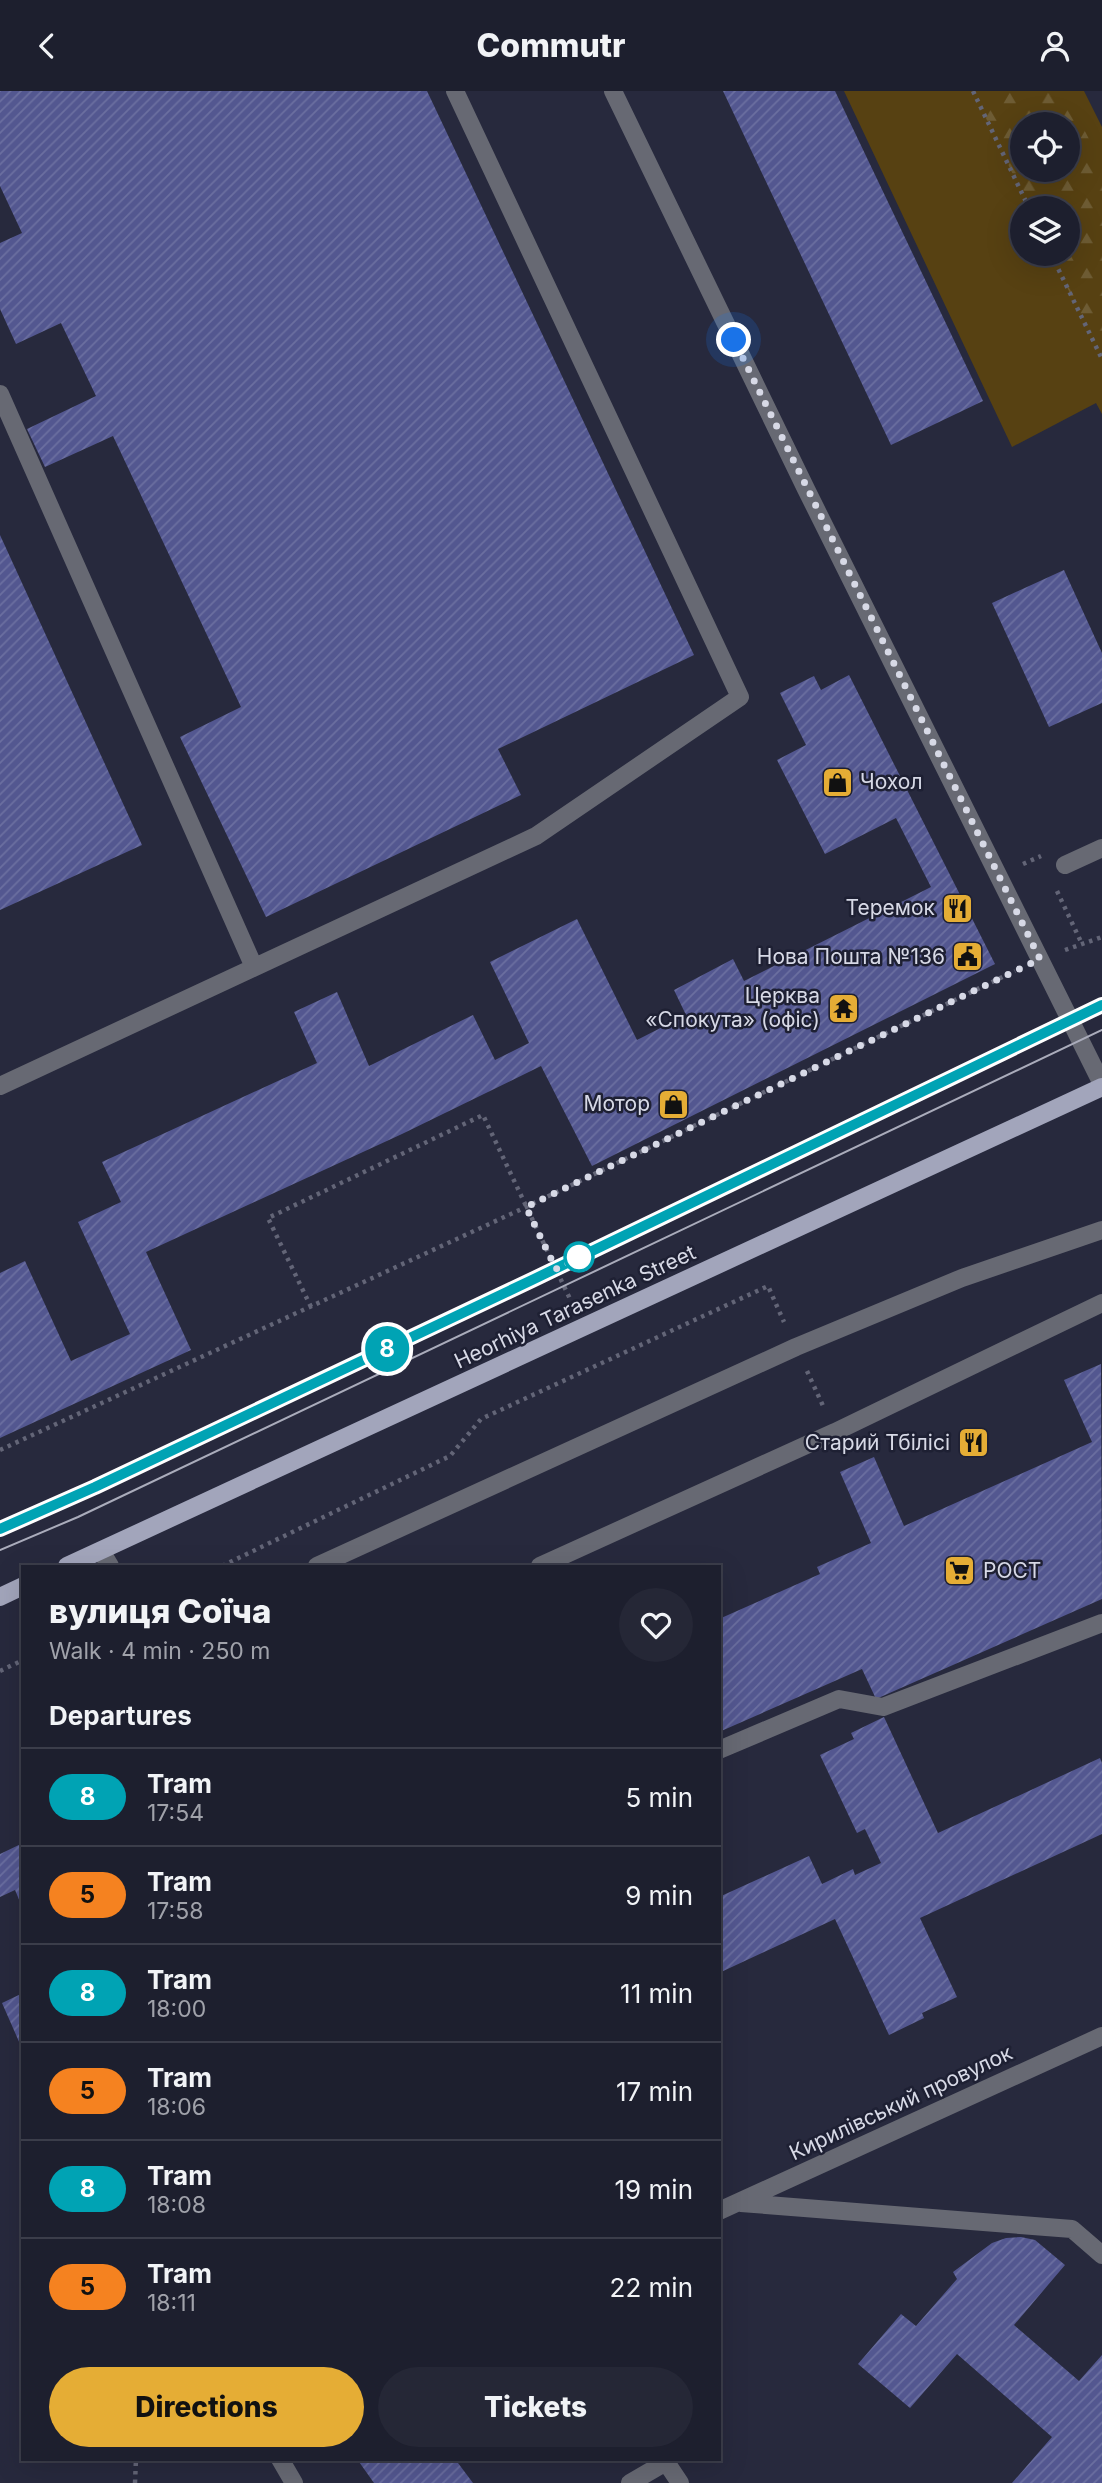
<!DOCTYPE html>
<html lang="en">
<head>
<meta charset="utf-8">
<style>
  :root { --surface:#1d1f2e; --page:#252736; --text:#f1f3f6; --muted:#a0a2aa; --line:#3b3d4a; --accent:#e5ad35 }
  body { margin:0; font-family:Inter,sans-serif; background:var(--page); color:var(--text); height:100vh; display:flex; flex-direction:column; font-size:26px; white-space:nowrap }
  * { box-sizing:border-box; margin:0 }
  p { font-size:23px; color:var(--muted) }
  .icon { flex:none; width:38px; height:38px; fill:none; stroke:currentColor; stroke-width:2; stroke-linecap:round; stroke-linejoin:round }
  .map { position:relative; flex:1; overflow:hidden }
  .side { position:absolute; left:21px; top:1474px; width:700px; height:896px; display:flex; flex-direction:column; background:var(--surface); border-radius:0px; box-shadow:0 7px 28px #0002,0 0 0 2px var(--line) }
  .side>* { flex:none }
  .badge { padding:0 14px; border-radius:23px; font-size:24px; line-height:46px }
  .tools { position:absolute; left:1010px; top:21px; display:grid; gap:14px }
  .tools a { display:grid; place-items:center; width:70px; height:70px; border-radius:50%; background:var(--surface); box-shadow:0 7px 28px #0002,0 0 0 2px var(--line); font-size:35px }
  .you { position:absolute; width:35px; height:35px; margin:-18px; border:5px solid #fff; border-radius:50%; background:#1a73e8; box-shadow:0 0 0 10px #1a73e833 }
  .map>.badge { position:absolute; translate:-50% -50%; box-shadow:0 0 0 4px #fff }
  h2 { padding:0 28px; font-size:26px; line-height:63px }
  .round { display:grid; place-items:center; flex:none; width:74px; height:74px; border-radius:37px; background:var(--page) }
  .head { display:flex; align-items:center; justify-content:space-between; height:119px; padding:0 28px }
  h1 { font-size:33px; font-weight:800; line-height:52px }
  .button { display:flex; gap:14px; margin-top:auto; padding:14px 28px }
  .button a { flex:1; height:80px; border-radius:42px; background:var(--accent); color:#111; font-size:28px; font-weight:800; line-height:80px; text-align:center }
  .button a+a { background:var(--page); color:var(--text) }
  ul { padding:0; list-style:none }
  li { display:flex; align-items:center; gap:21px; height:98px; padding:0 28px; border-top:2px solid var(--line) }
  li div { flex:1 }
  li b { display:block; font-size:26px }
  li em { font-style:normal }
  li .badge { min-width:77px; font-weight:700; text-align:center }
  header { display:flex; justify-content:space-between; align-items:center; height:91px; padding:0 28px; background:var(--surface); font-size:32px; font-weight:800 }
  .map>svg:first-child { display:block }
  .green { fill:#574112; fill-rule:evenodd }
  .forest { fill:url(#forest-firs); fill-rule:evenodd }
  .building { fill:url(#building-hatch) }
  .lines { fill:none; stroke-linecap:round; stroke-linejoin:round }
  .path { stroke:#636577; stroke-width:4.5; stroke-dasharray:3.5 5; stroke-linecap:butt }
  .minor { stroke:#676973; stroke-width:18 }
  .major { stroke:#a2a5bb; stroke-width:18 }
  .tram { stroke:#aaacbb; stroke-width:2 }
  .line-casing { stroke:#fff; stroke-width:16 }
  .line { stroke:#00a3b4; stroke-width:10 }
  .walk { stroke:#d7d9e6; stroke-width:7; stroke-dasharray:0 12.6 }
  .stop-dot { fill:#fff; stroke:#00a3b4; stroke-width:3.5 }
  .labels { text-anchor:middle; stroke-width:5; stroke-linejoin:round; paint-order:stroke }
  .poi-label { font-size:21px; fill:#d7d9e6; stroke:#1e2033; text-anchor:end }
  .street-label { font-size:21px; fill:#d7d9e6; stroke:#1e2033 }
</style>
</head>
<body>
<header><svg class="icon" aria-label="back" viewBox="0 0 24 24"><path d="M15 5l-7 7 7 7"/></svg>Commutr<svg class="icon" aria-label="person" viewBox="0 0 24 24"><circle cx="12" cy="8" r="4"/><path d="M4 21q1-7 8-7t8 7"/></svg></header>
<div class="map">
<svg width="1102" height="2392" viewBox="0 0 1102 2392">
  <defs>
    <pattern id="forest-firs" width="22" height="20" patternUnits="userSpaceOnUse" patternTransform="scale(1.75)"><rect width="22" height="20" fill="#574112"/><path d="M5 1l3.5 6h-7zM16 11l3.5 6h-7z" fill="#6e5c34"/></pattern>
    <pattern id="building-hatch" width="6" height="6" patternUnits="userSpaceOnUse" patternTransform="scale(1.75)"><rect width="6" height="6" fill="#535790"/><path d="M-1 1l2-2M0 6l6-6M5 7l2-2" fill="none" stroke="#6b6fa0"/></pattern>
  </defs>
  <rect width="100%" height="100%" fill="#27293d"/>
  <path class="green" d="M 844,0 L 1084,0 L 1102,36 L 1102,323 L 1096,312 L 1012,356 ZM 1022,33 L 1068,33 L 1068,79 L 1022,79 ZM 1022,117 L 1068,117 L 1068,163 L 1022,163 Z"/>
  <path class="forest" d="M 973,0 L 1064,0 L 1102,73 L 1102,268 L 1051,163 L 1068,163 L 1068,117 L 1029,117 ZM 1022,33 L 1068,33 L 1068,79 L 1022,79 Z"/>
  <path class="building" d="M 0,0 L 427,0 L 694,564 L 498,658 L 521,704 L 266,826 L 180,646 L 241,616 L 113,345 L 45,376 L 27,338 L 96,305 L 61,232 L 16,253 L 0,218 L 0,152 L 22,142 L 0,95 Z
    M 723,0 L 835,0 L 983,310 L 891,354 Z
    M 0,444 L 142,754 L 0,819 Z
    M 1064,479 L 1102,562 L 1102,612 L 1049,636 L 992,512 Z
    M 849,584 L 995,873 L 592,1075 L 541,975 L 402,1043 L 146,1161 L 191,1259 L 0,1347 L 0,1182 L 25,1170 L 71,1270 L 130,1243 L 78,1131 L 121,1111 L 102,1071 L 317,972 L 294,921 L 337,901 L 369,975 L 473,924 L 495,969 L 529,952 L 490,871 L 577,828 L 637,949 L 686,924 L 674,899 L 733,868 L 744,890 L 931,796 L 896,727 L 825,763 L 777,669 L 806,654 L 780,602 L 814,585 L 821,599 Z
    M 1101,1273 L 1102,1508 L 876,1608 L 862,1578 L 719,1641 L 719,1528 L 820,1483 L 817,1476 L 871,1452 L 840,1381 L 874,1366 L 904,1435 L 1092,1351 L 1064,1289 Z
    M 884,1626 L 938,1742 L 1100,1667 L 1102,1672 L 1102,1743 L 920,1827 L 957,1906 L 922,1922 L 924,1927 L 889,1944 L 835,1828 L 719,1882 L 719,1806 L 809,1765 L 822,1793 L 853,1778 L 855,1784 L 881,1772 L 865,1738 L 857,1742 L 820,1664 L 854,1648 L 851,1642 Z
    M 23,1752 L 23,1818 L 15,1799 L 0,1806 L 0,1763 Z
    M 23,1902 L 23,1952 L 20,1953 L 2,1912 Z
    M 1021,2146 L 1035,2149 L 1065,2174 L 1014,2234 L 1079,2290 L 1102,2264 L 1102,2392 L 1012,2392 L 1052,2346 L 957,2263 L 910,2317 L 858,2273 L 901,2223 L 916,2235 L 957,2188 L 953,2181 L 992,2152 L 1006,2147 Z
    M 357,2368 L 455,2368 L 473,2392 L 374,2392 Z"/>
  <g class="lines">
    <path class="path" d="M 973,0 L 1029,117
      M 1051,163 L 1102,268
      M 1023,773 L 1041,765
      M 1057,800 L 1082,853
      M 1065,859 L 1102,846
      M 311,1216 L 268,1127 L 483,1024 L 571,1210
      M 807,1280 L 824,1317
      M 0,1359 L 526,1116 L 1015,880
      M 222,1475 L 450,1365 L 481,1328 L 768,1195 L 784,1231
      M 0,1580 L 23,1569
      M 135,2392 L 136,2368"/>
    <path class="minor" d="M 613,0 L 806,398 L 1102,993
      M 0,303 L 254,876
      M 1065,774 L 1102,757
      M 0,995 L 536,745 L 740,606 L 455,0
      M 101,1460 L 110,1475
      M 317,1475 L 796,1256 L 962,1187 L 1102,1139
      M 540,1475 L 835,1341 L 1102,1212
      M 719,1659 L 839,1608 L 883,1616 L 1102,1532
      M 741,2112 L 1072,2138 L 1102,2164
      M 719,2120 L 1102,1945
      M 280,2368 L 294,2392
      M 664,2368 L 680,2392
      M 630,2392 L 666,2371"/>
    <path class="major" d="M 67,1475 L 1102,996
      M 0,1506 L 23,1495"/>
    <path class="tram" d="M 0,1438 L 71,1407 L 556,1178 L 1102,914
      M 0,1459 L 78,1426 L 1102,939"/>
  </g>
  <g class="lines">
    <defs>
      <path id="line" d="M 0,1438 L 95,1396 L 532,1189 L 1102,914"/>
    </defs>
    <use href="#line" class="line-casing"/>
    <use href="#line" class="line"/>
    <path class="walk" d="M 579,1166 L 556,1178 L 526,1116 L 1040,868 L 734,249"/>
  </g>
  <defs>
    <symbol id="shop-square" viewBox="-11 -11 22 22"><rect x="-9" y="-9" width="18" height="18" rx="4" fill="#e5ad35" stroke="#1e2033"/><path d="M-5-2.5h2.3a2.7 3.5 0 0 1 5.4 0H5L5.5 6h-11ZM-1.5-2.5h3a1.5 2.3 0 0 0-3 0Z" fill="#111"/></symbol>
    <symbol id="restaurant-square" viewBox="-11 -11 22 22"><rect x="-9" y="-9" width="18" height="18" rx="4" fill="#e5ad35" stroke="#1e2033"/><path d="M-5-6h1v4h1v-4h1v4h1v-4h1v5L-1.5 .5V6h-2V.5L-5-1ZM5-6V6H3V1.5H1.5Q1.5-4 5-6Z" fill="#111"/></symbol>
    <symbol id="civic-square" viewBox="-11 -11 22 22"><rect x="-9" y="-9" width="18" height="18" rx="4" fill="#e5ad35" stroke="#1e2033"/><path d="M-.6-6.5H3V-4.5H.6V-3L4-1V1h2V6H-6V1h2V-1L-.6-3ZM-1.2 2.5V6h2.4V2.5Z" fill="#111"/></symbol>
    <symbol id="temple-square" viewBox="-11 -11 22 22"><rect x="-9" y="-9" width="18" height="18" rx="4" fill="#e5ad35" stroke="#1e2033"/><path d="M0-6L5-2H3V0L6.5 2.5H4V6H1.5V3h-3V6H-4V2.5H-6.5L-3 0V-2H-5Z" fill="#111"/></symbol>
    <symbol id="supermarket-square" viewBox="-11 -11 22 22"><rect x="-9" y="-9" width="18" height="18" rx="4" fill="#e5ad35" stroke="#1e2033"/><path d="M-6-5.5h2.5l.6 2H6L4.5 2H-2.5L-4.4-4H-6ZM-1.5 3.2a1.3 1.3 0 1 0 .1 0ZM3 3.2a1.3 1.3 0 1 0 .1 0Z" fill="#111"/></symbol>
  </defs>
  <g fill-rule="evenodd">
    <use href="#shop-square" x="820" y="674" width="35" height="35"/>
    <use href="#restaurant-square" x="940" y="800" width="35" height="35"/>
    <use href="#civic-square" x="950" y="848" width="35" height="35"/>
    <use href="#temple-square" x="826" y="900" width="35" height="35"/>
    <use href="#shop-square" x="656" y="996" width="35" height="35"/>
    <use href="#restaurant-square" x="956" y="1334" width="35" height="35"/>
    <use href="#supermarket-square" x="942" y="1462" width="35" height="35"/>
  </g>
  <circle class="stop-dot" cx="579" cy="1166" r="14"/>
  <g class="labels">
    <g class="poi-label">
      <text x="860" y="698" text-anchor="start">Чохол</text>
      <text x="935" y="824">Теремок</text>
      <text x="945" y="873">Нова Пошта №136</text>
      <text x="820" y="912">Церква<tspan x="820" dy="24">«Спокута» (офіс)</tspan></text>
      <text x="650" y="1020">Мотор</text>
      <text x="950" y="1359">Старий Тбілісі</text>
      <text x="983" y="1487" text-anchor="start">РОСТ</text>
    </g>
    <g class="street-label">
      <text transform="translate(575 1216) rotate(-25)" y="7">Heorhiya Tarasenka Street</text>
      <text transform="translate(901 2012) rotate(-25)" y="7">Кирилівський провулок</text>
    </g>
  </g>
</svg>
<div class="tools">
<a><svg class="icon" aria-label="locate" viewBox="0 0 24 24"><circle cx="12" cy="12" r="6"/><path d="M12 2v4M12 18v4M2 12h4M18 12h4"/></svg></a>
<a><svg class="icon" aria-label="layers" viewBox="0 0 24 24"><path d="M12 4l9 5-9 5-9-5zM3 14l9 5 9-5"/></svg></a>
</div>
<div class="you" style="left:734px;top:249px"></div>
<b class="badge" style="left:387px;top:1258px;background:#00a3b4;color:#fff">8</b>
<section class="side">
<div class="head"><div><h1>вулиця Соїча</h1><p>Walk · 4 min · 250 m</p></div><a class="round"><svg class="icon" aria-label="heart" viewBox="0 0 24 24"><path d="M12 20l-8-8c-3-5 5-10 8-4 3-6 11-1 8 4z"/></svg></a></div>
<h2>Departures</h2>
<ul>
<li><span class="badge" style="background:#00a3b4;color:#fff">8</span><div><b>Tram</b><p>17:54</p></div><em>5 min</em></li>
<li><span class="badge" style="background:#f58220;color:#111">5</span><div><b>Tram</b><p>17:58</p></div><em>9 min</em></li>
<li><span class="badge" style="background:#00a3b4;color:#fff">8</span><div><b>Tram</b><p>18:00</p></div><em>11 min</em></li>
<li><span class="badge" style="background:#f58220;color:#111">5</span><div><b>Tram</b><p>18:06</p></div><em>17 min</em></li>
<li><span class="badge" style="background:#00a3b4;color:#fff">8</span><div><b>Tram</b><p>18:08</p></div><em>19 min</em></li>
<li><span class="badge" style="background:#f58220;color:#111">5</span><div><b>Tram</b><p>18:11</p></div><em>22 min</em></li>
</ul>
<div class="button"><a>Directions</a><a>Tickets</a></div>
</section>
</div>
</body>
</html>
